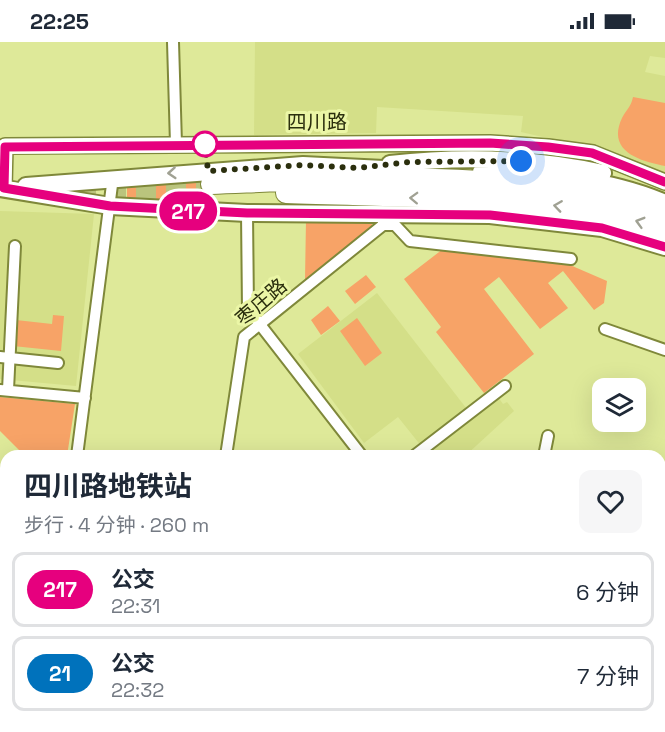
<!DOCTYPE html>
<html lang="zh">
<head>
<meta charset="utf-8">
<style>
  :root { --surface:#fff; --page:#f6f6f7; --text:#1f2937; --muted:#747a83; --line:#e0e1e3 }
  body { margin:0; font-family:"Space Grotesk","Noto Sans SC",sans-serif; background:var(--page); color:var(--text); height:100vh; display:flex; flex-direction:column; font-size:22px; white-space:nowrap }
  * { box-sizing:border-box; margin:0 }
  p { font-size:20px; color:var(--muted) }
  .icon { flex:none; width:33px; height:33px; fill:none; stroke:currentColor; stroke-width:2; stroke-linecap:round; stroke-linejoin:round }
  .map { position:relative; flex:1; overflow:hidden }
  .panel { position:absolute; left:0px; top:408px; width:666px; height:282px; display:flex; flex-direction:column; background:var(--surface); border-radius:18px 18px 0 0; box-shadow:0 6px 24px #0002 }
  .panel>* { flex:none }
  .badge { padding:0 12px; border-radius:20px; font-size:21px; line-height:39px }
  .buttons { position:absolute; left:592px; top:336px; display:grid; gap:12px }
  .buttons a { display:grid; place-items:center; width:54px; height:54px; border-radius:12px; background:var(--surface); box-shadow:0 6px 24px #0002; font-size:30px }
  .you { position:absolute; width:30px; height:30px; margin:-15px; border:4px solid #fff; border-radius:50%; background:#1a73e8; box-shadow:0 0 0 9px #1a73e833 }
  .map>.badge { position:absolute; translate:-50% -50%; box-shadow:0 0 0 3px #fff }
  .round { display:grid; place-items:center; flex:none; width:63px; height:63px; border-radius:12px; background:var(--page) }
  .overview { display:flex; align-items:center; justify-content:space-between; height:102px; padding:0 24px }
  h1 { font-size:28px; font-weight:700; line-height:45px }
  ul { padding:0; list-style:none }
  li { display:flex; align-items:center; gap:18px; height:75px; margin:0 12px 9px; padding:0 12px; border:3px solid var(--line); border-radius:12px }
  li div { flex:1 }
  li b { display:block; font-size:22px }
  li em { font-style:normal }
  li .badge { min-width:66px; font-weight:700; text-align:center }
  .status { display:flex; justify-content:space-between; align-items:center; height:42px; padding:0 30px; background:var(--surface); direction:ltr }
  .status svg { height:16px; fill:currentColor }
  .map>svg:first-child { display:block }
  .built { fill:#d4df88 }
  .green { fill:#f7a367 }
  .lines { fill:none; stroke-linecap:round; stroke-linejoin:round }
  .highway-tunnel { stroke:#bac47d; stroke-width:20; stroke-dasharray:20 10; stroke-linecap:butt }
  .street-casing { stroke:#7f883a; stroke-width:14 }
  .secondary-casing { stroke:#7f883a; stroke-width:18 }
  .primary-casing { stroke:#7f883a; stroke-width:20 }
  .highway-casing { stroke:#7f883a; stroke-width:22 }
  .street { stroke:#fff; stroke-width:10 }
  .secondary { stroke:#fff; stroke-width:15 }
  .primary { stroke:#fff; stroke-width:16 }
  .highway { stroke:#fff; stroke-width:20 }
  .oneway { stroke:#a0a193 }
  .line-casing { stroke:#fff; stroke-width:14 }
  .line { stroke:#e6007e; stroke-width:9 }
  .walk { stroke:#2b2f0e; stroke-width:6; stroke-dasharray:0 10.8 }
  .stop-dot { fill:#fff; stroke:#e6007e; stroke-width:3 }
  .labels { text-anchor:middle; stroke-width:6; stroke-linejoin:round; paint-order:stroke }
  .street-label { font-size:20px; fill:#2b2f0e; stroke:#ebf6a6 }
</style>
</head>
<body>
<div class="status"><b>22:25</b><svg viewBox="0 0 49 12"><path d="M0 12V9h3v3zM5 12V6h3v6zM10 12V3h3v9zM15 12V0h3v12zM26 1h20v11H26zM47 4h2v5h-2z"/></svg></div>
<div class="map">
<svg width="665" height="690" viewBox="0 0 665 690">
  <rect width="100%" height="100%" fill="#dee999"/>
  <path class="built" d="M 255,0 L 665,0 L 665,16 L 650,14 L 645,30 L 665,34 L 665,132 L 617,112 L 521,90 L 523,74 L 377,65 L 376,91 L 254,93 Z
    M 0,169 L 94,172 L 76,344 L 0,337 Z
    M 377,251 L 470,371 L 422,405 L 398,375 L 364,401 L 298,312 Z
    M 496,352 L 503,362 L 507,360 L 514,369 L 465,414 L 417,414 Z
    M 665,671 L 665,690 L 645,690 L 651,684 L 660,684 L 660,675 Z
    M 433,684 L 526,684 L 531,689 L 426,690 Z"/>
  <path class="green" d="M 633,55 L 665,61 L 665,124 C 641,119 606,110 622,76 C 626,68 631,65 633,55 Z
    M 208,136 L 209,158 L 127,158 L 127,144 Z
    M 306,178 L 372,180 L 372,186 L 305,238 Z
    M 443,207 L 570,223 L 607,239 L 604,261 L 594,268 L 563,229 L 548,241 L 568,266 L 540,287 L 499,235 L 484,247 L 534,312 L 484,351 L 436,290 L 441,285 L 404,237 Z
    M 366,233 L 376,245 L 355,262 L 345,249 Z
    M 328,264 L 340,279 L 321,293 L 311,278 Z
    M 53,273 L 64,274 L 61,309 L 13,304 L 16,278 L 52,282 Z
    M 357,276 L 382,311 L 365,324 L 340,289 Z
    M 0,355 L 75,362 L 67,414 L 25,414 L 0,389 Z"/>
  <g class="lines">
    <path class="highway-tunnel" d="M 46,149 L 211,149"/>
    <defs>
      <path id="street" d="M 173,0 L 176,102
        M 247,171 L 248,267 L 362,414
        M 383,183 L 395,183 L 410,199 L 571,217
        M 605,287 L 665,308
        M 0,315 L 58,321
        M 0,348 L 85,356
        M 8,348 L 15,204
        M 77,414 L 113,135
        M 226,414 L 244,295 L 383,183 L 383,171
        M 414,414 L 505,344
        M 544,414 L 548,394
        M 0,507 L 6,507
        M 660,512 L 665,514
        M 134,690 L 135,684
        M 326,690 L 332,684
        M 419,690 L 426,684"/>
      <path id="secondary" d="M 4,146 L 5,104 L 490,101 L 548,105 L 593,111 L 665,140
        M 660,497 L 665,482
        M 660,602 L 665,602
        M 0,666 L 6,666
        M 546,690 L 552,684"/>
      <path id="primary" d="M 390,122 C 461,114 534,116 603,131
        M 481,130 C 542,132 608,136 665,161
        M 26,144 L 303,123 L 404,128
        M 0,146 L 110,164 L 247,171 L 490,173 L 602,186 L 665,205"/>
      <path id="highway" d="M 211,142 C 362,136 519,125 665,171
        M 286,151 C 413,156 542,151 665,188
        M 660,616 L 665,616"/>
    </defs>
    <use href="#street" class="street-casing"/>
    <use href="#secondary" class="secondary-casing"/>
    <use href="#primary" class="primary-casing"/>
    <use href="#highway" class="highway-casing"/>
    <use href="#street" class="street"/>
    <use href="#secondary" class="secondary"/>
    <use href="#primary" class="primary"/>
    <use href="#highway" class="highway"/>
  </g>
  <defs><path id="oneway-chevron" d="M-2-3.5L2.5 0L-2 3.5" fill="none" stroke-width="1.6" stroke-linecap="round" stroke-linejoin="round" transform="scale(1.5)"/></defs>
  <g class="oneway">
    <use href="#oneway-chevron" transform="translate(172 131) rotate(176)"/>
    <use href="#oneway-chevron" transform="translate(414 156) rotate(-178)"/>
    <use href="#oneway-chevron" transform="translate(558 164) rotate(-172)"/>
    <use href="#oneway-chevron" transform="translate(640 180) rotate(-164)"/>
  </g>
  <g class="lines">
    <defs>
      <path id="line" d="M 665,140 L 592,111 L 548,105 L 490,101 L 5,105 L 4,146 L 110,164 L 247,171 L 490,173 L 602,186 L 665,205"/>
    </defs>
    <use href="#line" class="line-casing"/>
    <use href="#line" class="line"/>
    <path class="walk" d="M 205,102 L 208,129 L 303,123 L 357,126 L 409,120 L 521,119"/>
  </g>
  <circle class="stop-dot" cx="205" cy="102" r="12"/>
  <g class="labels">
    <g class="street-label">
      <text x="317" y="87">四川路</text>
      <text transform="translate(261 260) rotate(-41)" y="7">枣庄路</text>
    </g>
  </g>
</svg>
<div class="buttons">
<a><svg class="icon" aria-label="layers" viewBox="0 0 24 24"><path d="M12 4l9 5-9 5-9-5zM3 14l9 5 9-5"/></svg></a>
</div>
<div class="you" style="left:521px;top:119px"></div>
<b class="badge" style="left:188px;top:169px;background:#e6007e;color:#fff">217</b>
<section class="panel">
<div class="overview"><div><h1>四川路地铁站</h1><p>步行 · 4 分钟 · 260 m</p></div><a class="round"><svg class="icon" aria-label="heart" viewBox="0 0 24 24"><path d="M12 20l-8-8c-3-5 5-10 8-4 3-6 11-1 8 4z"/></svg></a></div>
<ul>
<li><span class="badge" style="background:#e6007e;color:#fff">217</span><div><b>公交</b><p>22:31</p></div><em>6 分钟</em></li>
<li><span class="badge" style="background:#0072bc;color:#fff">21</span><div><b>公交</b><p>22:32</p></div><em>7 分钟</em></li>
</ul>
</section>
</div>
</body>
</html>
